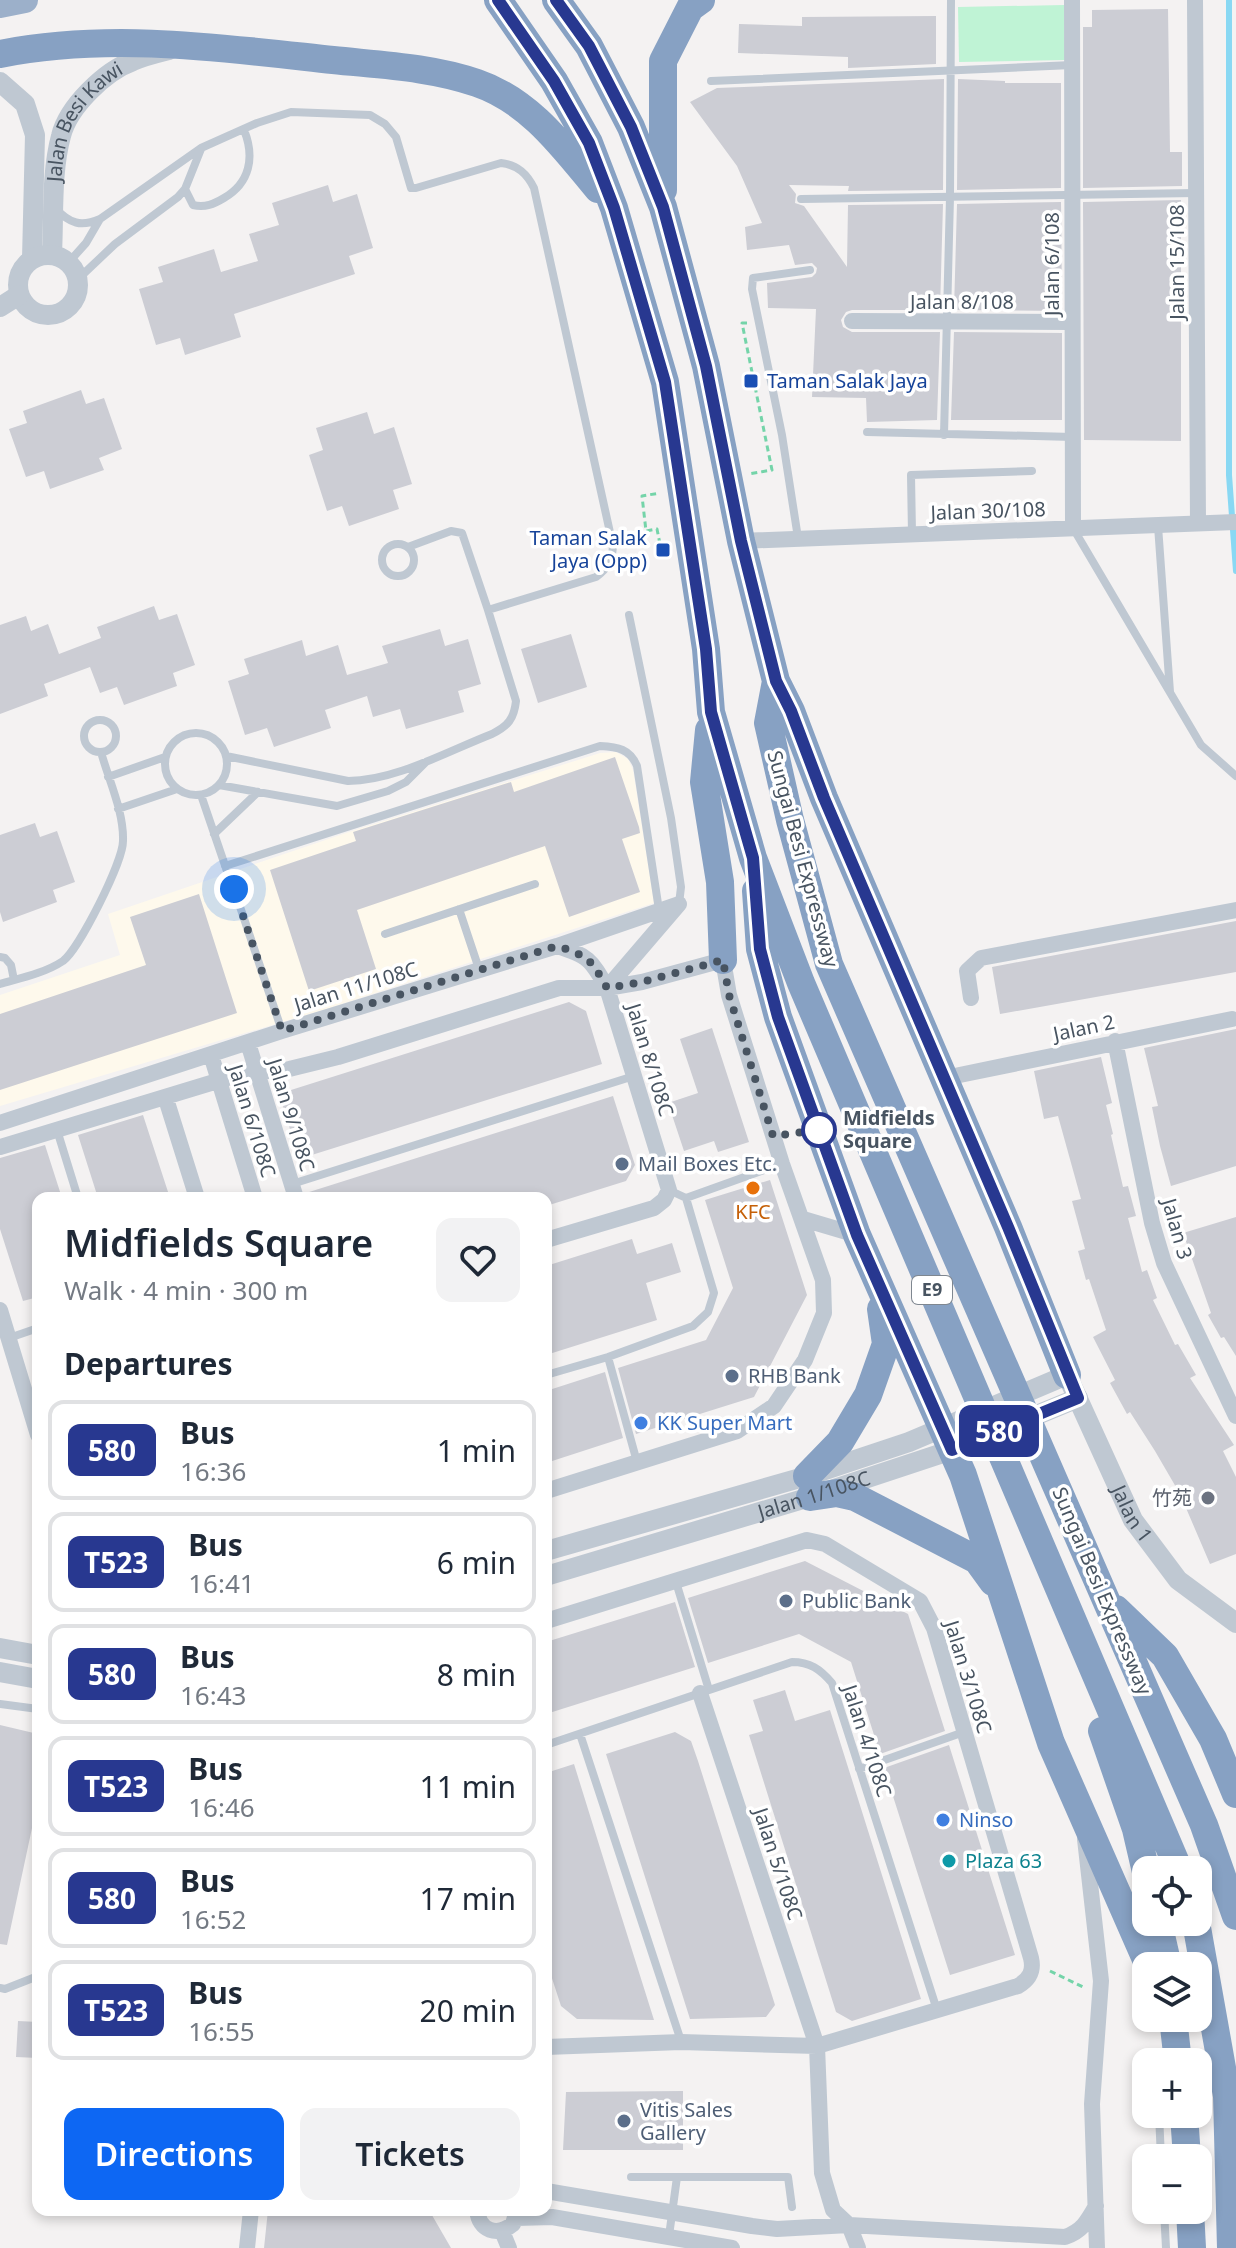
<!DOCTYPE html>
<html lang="en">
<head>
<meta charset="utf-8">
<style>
  :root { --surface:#fff; --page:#f2f2f3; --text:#1f2937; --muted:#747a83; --line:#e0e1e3; --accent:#0d67f3 }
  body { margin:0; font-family:"Noto Sans","Noto Sans SC",sans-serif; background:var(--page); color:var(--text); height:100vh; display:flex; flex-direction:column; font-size:30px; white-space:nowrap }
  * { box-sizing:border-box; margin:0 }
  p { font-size:26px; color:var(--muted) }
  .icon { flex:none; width:44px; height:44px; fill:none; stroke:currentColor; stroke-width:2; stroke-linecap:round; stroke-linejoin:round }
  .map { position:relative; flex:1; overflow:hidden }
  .side { position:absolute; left:32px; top:1192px; width:520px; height:1024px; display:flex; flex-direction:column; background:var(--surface); border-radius:16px; box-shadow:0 4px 12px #0003 }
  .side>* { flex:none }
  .badge { padding:0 16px; border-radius:12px; font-size:28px; line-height:52px }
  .fabs { position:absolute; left:1132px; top:1856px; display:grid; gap:16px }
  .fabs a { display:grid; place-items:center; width:80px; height:80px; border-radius:16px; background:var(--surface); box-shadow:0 4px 12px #0003; font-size:40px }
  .you { position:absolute; width:40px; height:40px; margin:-20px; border:6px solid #fff; border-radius:50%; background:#1a73e8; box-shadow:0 0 0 12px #1a73e833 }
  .map>.badge { position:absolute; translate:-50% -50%; box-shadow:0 0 0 4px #fff }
  h2 { padding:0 32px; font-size:30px; line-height:72px }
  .round { display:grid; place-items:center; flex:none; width:84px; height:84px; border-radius:16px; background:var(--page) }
  .head { display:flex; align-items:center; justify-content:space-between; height:136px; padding:0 32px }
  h1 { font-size:38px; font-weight:600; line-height:60px }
  .button { display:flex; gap:16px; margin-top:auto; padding:16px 32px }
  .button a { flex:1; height:92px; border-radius:16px; background:var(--accent); color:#fff; font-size:32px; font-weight:600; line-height:92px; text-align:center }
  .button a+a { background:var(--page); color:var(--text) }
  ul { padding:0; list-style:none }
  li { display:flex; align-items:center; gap:24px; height:100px; margin:0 16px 12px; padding:0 16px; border:4px solid var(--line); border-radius:16px }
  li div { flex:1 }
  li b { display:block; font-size:30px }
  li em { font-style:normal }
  li .badge { min-width:88px; font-weight:700; text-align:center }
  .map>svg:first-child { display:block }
  .commercial { fill:#fef9ec }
  .green { fill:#bff3d5 }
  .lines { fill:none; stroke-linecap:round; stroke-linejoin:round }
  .stream { stroke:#89d8f3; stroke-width:6 }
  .building { fill:#cccdd4 }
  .path { stroke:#74d4a9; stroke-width:3; stroke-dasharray:6 4; stroke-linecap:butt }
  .service { stroke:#bfc8d2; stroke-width:8 }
  .minor { stroke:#bfc8d2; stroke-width:16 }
  .tertiary { stroke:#bfc8d2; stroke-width:20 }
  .trunk { stroke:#9cb0ca; stroke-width:26 }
  .motorway { stroke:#87a1c3; stroke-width:28 }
  .line-casing { stroke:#fff; stroke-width:18 }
  .line { stroke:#283890; stroke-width:12 }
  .walk { stroke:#485461; stroke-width:8; stroke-dasharray:0 14.4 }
  .transit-dot { fill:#1a4fb4; stroke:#fff; stroke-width:3 }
  .stop-dot { fill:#fff; stroke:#283890; stroke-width:4 }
  .service-dot { fill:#5c6f8a; stroke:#fff; stroke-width:3 }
  .food-dot { fill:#e8710a; stroke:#fff; stroke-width:3 }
  .shop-dot { fill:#3f7fe0; stroke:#fff; stroke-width:3 }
  .worship-dot { fill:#6b7280; stroke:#fff; stroke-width:3 }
  .culture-dot { fill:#0f9aa8; stroke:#fff; stroke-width:3 }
  .labels { text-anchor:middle; stroke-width:7; stroke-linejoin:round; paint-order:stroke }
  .shield { fill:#fff; stroke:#7f8790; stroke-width:2 }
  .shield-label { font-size:18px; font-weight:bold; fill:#485461 }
  .street-label { font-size:20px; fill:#485461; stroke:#fff }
  .transit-label { font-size:20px; fill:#164399; stroke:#fff; text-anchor:start }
  .stop-label { font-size:20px; font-weight:bold; fill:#485461; stroke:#fff; text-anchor:start }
  .service-label { font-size:20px; fill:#4e5e75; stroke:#fff; text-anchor:start }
  .food-label { font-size:20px; fill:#c56008; stroke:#fff }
  .shop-label { font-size:20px; fill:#366cbe; stroke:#fff; text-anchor:start }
  .worship-label { font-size:20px; fill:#5b616d; stroke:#fff; text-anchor:end }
  .culture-label { font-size:20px; fill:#0d838f; stroke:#fff; text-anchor:start }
</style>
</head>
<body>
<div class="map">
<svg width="1236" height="2248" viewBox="0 0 1236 2248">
  <rect width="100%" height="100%" fill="#f4f2f2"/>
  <path class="commercial" d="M 616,752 L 628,759 L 633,770 L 654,903 L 326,1009 L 0,1106 L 0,995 L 120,955 L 108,914 L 349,832 L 600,753 Z"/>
  <path class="green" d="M 1064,5 L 1065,60 L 959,62 L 958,7 Z"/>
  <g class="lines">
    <path class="stream" d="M 1229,0 L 1229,475 L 1236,571"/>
  </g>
  <path class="building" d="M 1168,9 L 1170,152 L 1182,152 L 1182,186 L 1083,188 L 1083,27 L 1092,27 L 1092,10 Z
    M 936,16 L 936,64 L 848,68 L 848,57 L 738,53 L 739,24 L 802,26 L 802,17 Z
    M 944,79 L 943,190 L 848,191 L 849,186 L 789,185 L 796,194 L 795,203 L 804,206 L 847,267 L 848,205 L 943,204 L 940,310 L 852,310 L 846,312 L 841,320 L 843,327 L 852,332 L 940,332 L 937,420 L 867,422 L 866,398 L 812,397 L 816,309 L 768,308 L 767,283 L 812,277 L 816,273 L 817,268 L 812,263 L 795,265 L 789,245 L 747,250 L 745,227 L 762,223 L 737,166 L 690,102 L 717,88 Z
    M 958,79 L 1005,81 L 1005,83 L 1061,83 L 1061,188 L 957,190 Z
    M 328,185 L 333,202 L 357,194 L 373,248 L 349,256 L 355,274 L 234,314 L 241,337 L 185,355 L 180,338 L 156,345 L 139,289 L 163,282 L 158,267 L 214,249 L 221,272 L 258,261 L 249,234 L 279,225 L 272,203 Z
    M 1181,200 L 1181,441 L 1084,440 L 1083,202 Z
    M 1061,202 L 1062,311 L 954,310 L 957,204 Z
    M 954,332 L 1062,333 L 1062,420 L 951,420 Z
    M 81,390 L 86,404 L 104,398 L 122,449 L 99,458 L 104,470 L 50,489 L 44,471 L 26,477 L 9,429 L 27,423 L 23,411 Z
    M 367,412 L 374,434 L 394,427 L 412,484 L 393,490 L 399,509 L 349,526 L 342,506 L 327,511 L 309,455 L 323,450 L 316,428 Z
    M 154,606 L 159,620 L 177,614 L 195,665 L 173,673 L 177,686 L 124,705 L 117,687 L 100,693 L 90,667 L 44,684 L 48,696 L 0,714 L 0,625 L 26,616 L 31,631 L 48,624 L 59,654 L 101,638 L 97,627 Z
    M 440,629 L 445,646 L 468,639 L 481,684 L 458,691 L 464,712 L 406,729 L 400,709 L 373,717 L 367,696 L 325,710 L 331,728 L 274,747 L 267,728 L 245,735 L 228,681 L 249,674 L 244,659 L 302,640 L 306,656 L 338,645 L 347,675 L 388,663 L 382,646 Z
    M 571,634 L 587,687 L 538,703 L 521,649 Z
    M 615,757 L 639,827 L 640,833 L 622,839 L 640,892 L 569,917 L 545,846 L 357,910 L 376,969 L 309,991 L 270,870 L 356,841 L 353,832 L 511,782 L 514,792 Z
    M 35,823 L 40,837 L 57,831 L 75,882 L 53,890 L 57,902 L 3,922 L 0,912 L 0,835 Z
    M 199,894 L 237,1013 L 0,1090 L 0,1014 L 146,965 L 130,917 Z
    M 1236,921 L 1236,972 L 1000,1014 L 992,967 Z
    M 569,1002 L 586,1011 L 602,1064 L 299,1159 L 283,1106 L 291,1090 Z
    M 712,1028 L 749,1142 L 718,1152 L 714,1141 L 684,1151 L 668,1103 L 698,1093 L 680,1039 Z
    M 1236,1029 L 1236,1166 L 1171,1186 L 1160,1146 L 1152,1107 L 1158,1106 L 1144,1048 Z
    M 1101,1057 L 1112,1103 L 1106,1105 L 1113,1134 L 1111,1135 L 1123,1187 L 1128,1186 L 1136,1216 L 1128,1218 L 1142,1272 L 1147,1270 L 1157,1298 L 1153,1300 L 1175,1345 L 1178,1344 L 1196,1375 L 1190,1378 L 1234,1445 L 1223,1451 L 1236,1477 L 1236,1554 L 1210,1564 L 1180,1494 L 1155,1451 L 1130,1412 L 1127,1414 L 1110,1383 L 1115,1380 L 1093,1337 L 1106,1330 L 1089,1279 L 1086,1280 L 1078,1251 L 1085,1249 L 1072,1201 L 1081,1199 L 1058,1116 L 1044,1119 L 1034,1071 Z
    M 613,1096 L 635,1165 L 626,1181 L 546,1206 L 546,1198 L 307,1198 L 306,1193 Z
    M 143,1115 L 170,1198 L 98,1198 L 78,1135 Z
    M 45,1145 L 62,1198 L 38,1198 L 38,1297 L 23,1301 L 0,1229 L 0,1158 Z
    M 770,1180 L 807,1295 L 754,1397 L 636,1434 L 618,1368 L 706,1340 L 733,1288 L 705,1200 Z
    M 1236,1217 L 1236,1356 L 1224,1337 L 1221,1338 L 1208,1315 L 1211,1313 L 1183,1233 Z
    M 632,1239 L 637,1254 L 672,1243 L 681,1272 L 646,1283 L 657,1320 L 546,1355 L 546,1266 Z
    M 605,1372 L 623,1438 L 546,1463 L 546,1391 Z
    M 805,1561 L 908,1614 L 945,1731 L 880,1754 L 851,1662 L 799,1634 L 708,1663 L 688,1598 Z
    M 675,1602 L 695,1667 L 546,1714 L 546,1642 Z
    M 785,1690 L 795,1721 L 830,1710 L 921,1999 L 852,2021 L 836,2012 L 749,1735 L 763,1731 L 753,1700 Z
    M 0,1725 L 38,1734 L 38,1800 L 7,1945 L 0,1944 Z
    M 675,1732 L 691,1741 L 698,1761 L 775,2005 L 766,2017 L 690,2019 L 606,1754 Z
    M 949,1745 L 1015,1955 L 950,1975 L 884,1768 Z
    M 574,1764 L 615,1896 L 654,2020 L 577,2019 L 561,2006 L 546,1960 L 546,1773 Z
    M 18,2021 L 38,2022 L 38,2058 L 16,2057 Z
    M 683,2091 L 683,2150 L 563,2150 L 566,2092 Z
    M 268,2210 L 429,2210 L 451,2248 L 264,2248 Z"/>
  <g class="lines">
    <path class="path" d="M 747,323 L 742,323 L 772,470 L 749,474
      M 660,544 L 657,529 L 646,531 L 642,496 L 660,493
      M 1050,1971 L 1083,1987"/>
    <path class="service" d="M 711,81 L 1072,65
      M 185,189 L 193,205 C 205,208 214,204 224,198 C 250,183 255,157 244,130
      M 801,199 L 1196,193
      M 55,208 C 70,224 81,227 100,219 L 201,148 L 257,123 L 291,112 L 370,115 L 385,124 L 396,137 L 411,188 L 416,188 L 501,163 C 518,165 527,174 534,188 L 613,546 C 612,561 608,568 596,577 L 488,610 L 516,701 C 514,719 508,726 492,734 C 448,751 395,781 348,781 L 226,756
      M 69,262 L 86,243 L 100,219
      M 78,279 L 115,244 L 178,197 L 185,189 L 201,149
      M 867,432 L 1073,437
      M 944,435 L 950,197 L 951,0
      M 1158,526 L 1170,692
      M 1073,528 L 1201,745 L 1236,776
      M 912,534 L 911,475 L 1032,471
      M 798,538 L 782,435 L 752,289 L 753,278 L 810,270
      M382 560a16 16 0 1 1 32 0a16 16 0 1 1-32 0Z
      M 408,547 L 451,531 L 462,533 L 488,610
      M 629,615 L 671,818 L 681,887 L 679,904
      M84 736a16 16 0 1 1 32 0a16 16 0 1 1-32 0Z
      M165 764a31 31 0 1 1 62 0a31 31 0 1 1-62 0Z
      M 108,777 L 165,757
      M 219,785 L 337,806 L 388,791 L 406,782 L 426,762
      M 201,795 L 231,883
      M 118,809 L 177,789
      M 214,834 L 258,792
      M 225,866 L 600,746 C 618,747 630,749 637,766 L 659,910
      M 234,889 L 282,1031
      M 459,909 L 479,969
      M 385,934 L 535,884
      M 0,957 L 5,958 L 11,965 L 14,980
      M 0,984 C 21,978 45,973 63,961 C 79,949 123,862 123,841 C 124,812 109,781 101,752
      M 57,1130 L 78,1198
      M 292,1184 L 634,1076
      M 686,1198 L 781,1164
      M 9,1338 L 38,1328
      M 608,1357 L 637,1462
      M 546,1375 L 608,1357 L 693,1326 L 708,1312 L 714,1293 L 686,1198 L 669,1190
      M 676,1582 L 709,1690
      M 0,1704 L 38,1709
      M 580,1734 L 681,2041
      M 546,1745 L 792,1662 C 810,1662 820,1669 832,1683 L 937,2010
      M 859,1769 L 964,1732
      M 0,1988 L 5,1989 L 38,1976
      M 1159,2114 L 1161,2158
      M 631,2177 L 788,2177 L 792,2207
      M 1164,2210 L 1166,2248
      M 669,2236 L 677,2177"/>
    <path class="minor" d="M 1072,0 L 1073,528
      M 1195,0 L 1198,523
      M 852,321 L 1072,322
      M 741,541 L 1236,522
      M 607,988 L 679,904
      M 971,998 L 967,971 L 981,958 L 1236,910
      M 1115,1041 L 1152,1223 L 1164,1263 L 1236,1416
      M 248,1043 L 296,1198
      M 211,1055 L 255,1198
      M 945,1078 L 1232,1019
      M 166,1099 L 197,1198
      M 0,1123 L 282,1031 L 557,946 L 679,904
      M 0,1147 L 257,1069 L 277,1072 L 338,1057 L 559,988 L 607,988 L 642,982 L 723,960 L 729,995 L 782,1164 L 823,1280 L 824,1313 L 805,1360 L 774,1406 L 737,1431 L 546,1491
      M 803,1219 L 857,1235
      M 546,1240 L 654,1208 L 664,1200 L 669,1190 L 607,988 C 591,959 588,956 557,946
      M 0,1310 L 38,1435
      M 546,1621 L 807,1540 L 825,1544 L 920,1601 L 934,1628 L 1031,1958 C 1034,1971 1030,1979 1018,1986 L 817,2046 L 681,2042 L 546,2047
      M 700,1693 L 817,2046 L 822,2173 L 833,2210 L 849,2225 L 858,2248
      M 1085,1839 L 1101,1981 L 1092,2104 L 1097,2248
      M 546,2191 L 752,2226 L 777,2229 L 849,2225 L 1065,2237 C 1082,2231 1087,2222 1096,2206
      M 477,2210 C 479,2231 497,2237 513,2224 L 517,2210
      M 516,2218 L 552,2217 L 732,2248
      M 502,2231 L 509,2248
      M 247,2248 L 251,2210"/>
    <g class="tertiary">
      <path d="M 0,82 L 25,104 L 35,135 L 32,259"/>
      <path id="s1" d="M 52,254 C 54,216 51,173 61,136 C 68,107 105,71 133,61 C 144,56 157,53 169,50"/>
      <circle cx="48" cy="285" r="30"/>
      <path d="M 0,307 L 19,295"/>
      <path id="s2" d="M 546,1551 L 807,1476 L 909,1442 L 1067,1375 L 1133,1520 L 1178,1580 L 1236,1623"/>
      <path id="s3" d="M 546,1576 L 810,1497 L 952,1450 L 1078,1398"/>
      <path d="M 0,1648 L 38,1655"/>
      <path d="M 0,1672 L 38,1679"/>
    </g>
    <path class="trunk" d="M 0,5 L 25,0"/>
    <path class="motorway" d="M 498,0 L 554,81 L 589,143 L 614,208 L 665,382 L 706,649 L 711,712 L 753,858 L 801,983 L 1179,1870
      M 556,0 L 589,46 L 631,127 L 663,207 L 706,366 L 741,541 L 776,681 L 768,723 L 790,820 L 829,964 L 1204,1825 L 1236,1916
      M 0,54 C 110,32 223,48 333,60 C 380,65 431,67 477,83 C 530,101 563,147 598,189
      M 663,190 L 663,61 L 690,8 L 701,0
      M 776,681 L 791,711 L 824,798 L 1008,1227 L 1067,1375
      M 709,730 L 704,782 L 720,882 L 723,960
      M 756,891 L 760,949 L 778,1017 L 857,1235 L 963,1475 L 1051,1743 L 1149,1966
      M 807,1476 L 840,1442 L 868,1395 L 886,1344 L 881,1309
      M 810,1497 L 837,1493 L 855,1497 L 977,1560 L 993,1582
      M 1116,1609 L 1165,1656 L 1213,1739 L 1236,1794
      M 1102,1731 L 1136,1829 L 1146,1872
      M 1158,1922 L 1168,1966
      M 1196,1922 L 1227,2096 L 1231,2248
      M 1173,2018 L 1178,2062
      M 1184,2114 L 1187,2158
      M 1190,2210 L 1192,2248"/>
  </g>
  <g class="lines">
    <defs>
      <path id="line" d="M 498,0 L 554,81 L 589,143 L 614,208 L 665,382 L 706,649 L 711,712 L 753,858 L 760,949 L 778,1017 L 857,1235 L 952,1450 L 1078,1398 L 1008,1227 L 824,798 L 791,711 L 776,681 L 741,541 L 706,366 L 663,207 L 631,127 L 589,46 L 556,0"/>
    </defs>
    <use href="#line" class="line-casing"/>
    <use href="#line" class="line"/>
    <path class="walk" d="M 234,889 L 282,1031 L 557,946 C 588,956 591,959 607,988 L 642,982 L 723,960 L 729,995 L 773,1136 L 819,1130"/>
  </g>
  <g class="transit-dot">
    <rect x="743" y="373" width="16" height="16" rx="4"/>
    <rect x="655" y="542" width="16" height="16" rx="4"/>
  </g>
  <circle class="stop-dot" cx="819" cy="1130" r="16"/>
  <g class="service-dot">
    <circle cx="622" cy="1164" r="8"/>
    <circle cx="732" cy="1376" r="8"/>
    <circle cx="786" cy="1601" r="8"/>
    <circle cx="624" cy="2121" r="8"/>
  </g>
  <circle class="food-dot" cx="753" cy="1188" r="8"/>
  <g class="shop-dot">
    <circle cx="641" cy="1423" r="8"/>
    <circle cx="943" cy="1820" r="8"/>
  </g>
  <circle class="worship-dot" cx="1208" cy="1498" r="8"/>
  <circle class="culture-dot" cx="949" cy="1861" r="8"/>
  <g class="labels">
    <rect class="shield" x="912" y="1276" width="40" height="28" rx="6"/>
    <g class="shield-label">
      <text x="932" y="1296">E9</text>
    </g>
    <g class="street-label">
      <text dy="7" stroke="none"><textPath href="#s1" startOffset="142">Jalan Besi Kawi</textPath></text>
      <text transform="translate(1177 262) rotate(-90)" y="7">Jalan 15/108</text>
      <text transform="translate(1052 264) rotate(-90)" y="7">Jalan 6/108</text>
      <text x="962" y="309">Jalan 8/108</text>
      <text transform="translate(988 511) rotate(-2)" y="7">Jalan 30/108</text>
      <text transform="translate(803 859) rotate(75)" y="7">Sungai Besi Expressway</text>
      <text transform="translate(356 987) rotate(-17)" y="7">Jalan 11/108C</text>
      <text transform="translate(1084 1028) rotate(-12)" y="7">Jalan 2</text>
      <text transform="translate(650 1060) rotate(73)" y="7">Jalan 8/108C</text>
      <text transform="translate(291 1115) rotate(73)" y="7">Jalan 9/108C</text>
      <text transform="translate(252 1121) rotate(73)" y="7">Jalan 6/108C</text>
      <text transform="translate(1177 1229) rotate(74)" y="7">Jalan 3</text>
      <text dy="7" stroke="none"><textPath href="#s3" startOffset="280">Jalan 1/108C</textPath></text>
      <text dy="7" stroke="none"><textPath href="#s2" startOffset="704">Jalan 1</textPath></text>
      <text transform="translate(1102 1591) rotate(67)" y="7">Sungai Besi Expressway</text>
      <text transform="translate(968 1677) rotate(73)" y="7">Jalan 3/108C</text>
      <text transform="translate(867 1741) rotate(72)" y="7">Jalan 4/108C</text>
      <text transform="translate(778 1864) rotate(72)" y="7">Jalan 5/108C</text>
    </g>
    <g class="transit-label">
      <text x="767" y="388">Taman Salak Jaya</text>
      <text x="647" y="545" text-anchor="end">Taman Salak<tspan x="647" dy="23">Jaya (Opp)</tspan></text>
    </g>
    <g class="stop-label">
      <text x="843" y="1125">Midfields<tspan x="843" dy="23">Square</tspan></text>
    </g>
    <g class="service-label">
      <text x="638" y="1171">Mail Boxes Etc.</text>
      <text x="748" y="1383">RHB Bank</text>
      <text x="802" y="1608">Public Bank</text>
      <text x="640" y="2117">Vitis Sales<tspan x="640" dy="23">Gallery</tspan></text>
    </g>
    <g class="food-label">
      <text x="753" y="1219">KFC</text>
    </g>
    <g class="shop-label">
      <text x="657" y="1430">KK Super Mart</text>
      <text x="959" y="1827">Ninso</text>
    </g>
    <g class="worship-label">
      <text x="1192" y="1505">竹苑</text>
    </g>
    <g class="culture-label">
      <text x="965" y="1868">Plaza 63</text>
    </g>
  </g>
</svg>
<div class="fabs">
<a><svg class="icon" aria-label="locate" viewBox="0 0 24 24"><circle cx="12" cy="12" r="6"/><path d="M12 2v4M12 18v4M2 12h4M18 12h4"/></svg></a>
<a><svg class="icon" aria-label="layers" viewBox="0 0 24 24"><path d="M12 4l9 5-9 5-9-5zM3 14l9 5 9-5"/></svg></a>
<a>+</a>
<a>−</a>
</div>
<div class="you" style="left:234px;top:889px"></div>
<b class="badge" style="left:999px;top:1431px;background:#283890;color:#fff">580</b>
<section class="side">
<div class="head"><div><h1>Midfields Square</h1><p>Walk · 4 min · 300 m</p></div><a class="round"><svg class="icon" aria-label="heart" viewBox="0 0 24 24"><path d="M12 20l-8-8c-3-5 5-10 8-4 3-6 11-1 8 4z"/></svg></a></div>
<h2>Departures</h2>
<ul>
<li><span class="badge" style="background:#283890;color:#fff">580</span><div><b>Bus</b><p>16:36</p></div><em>1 min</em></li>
<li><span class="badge" style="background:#283890;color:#fff">T523</span><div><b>Bus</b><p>16:41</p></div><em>6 min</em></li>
<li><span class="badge" style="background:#283890;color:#fff">580</span><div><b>Bus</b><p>16:43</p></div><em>8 min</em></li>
<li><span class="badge" style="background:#283890;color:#fff">T523</span><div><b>Bus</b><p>16:46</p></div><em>11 min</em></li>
<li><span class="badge" style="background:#283890;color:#fff">580</span><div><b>Bus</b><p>16:52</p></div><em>17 min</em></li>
<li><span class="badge" style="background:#283890;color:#fff">T523</span><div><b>Bus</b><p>16:55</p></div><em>20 min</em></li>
</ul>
<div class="button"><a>Directions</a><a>Tickets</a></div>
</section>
</div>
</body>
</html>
